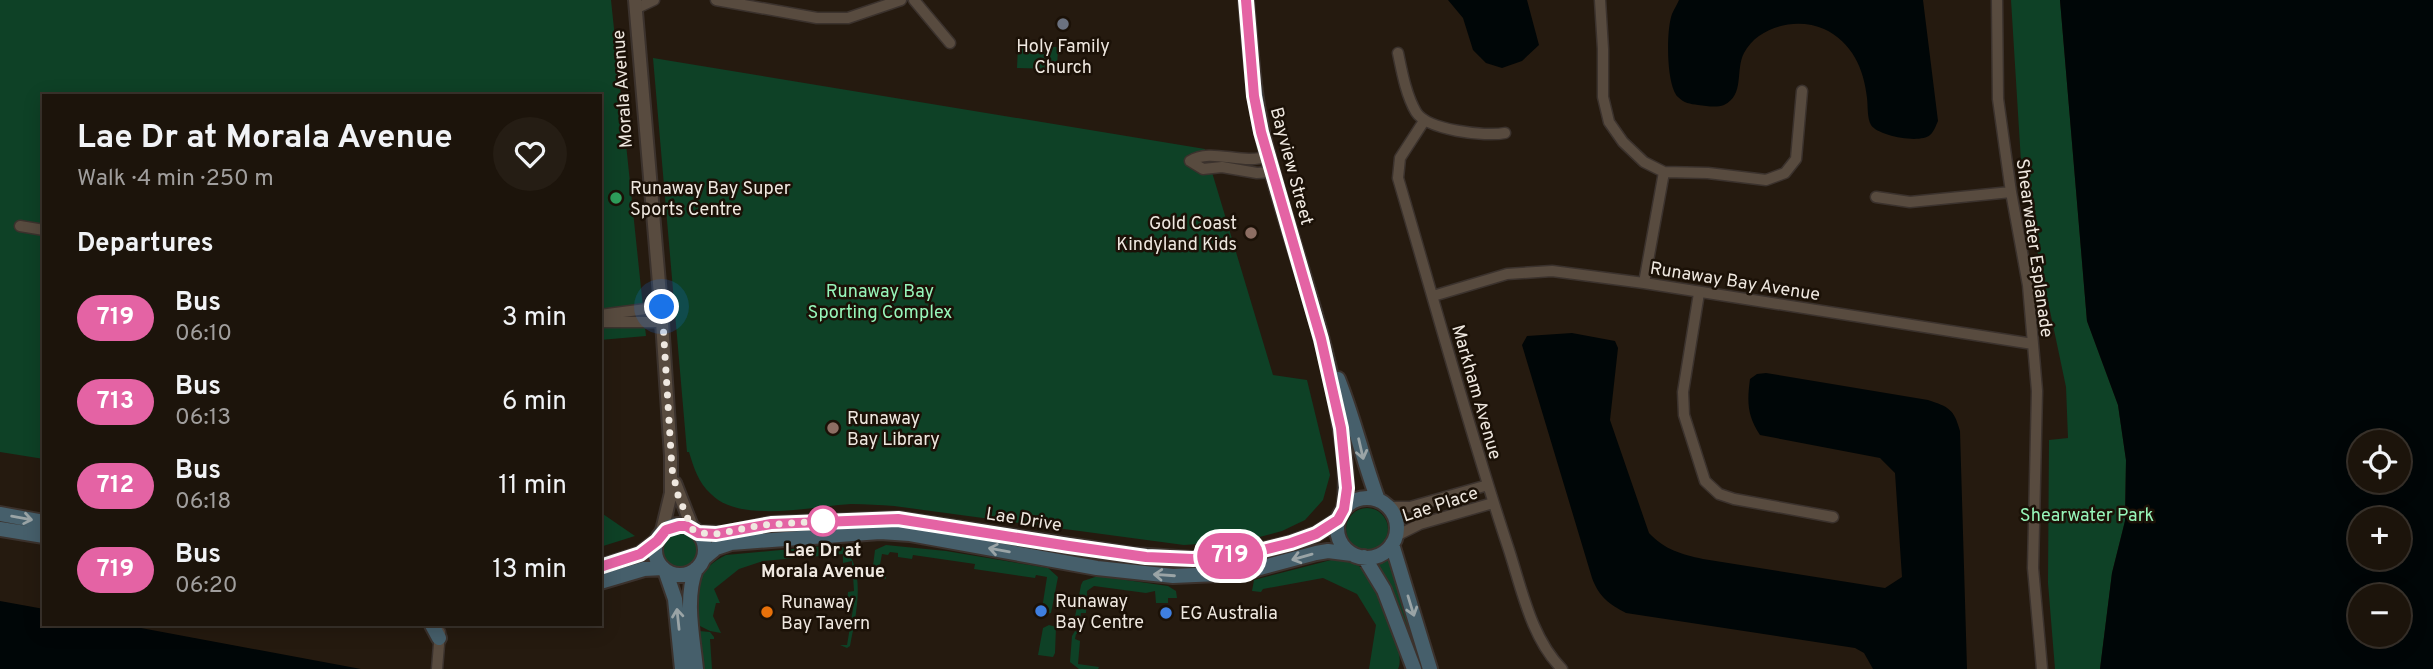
<!DOCTYPE html>
<html lang="en">
<head>
<meta charset="utf-8">
<style>
  :root { --surface:#1c140b; --page:#251d14; --text:#f1f3f6; --muted:#a09e9d; --line:#3a332c }
  body { margin:0; font-family:Overpass,sans-serif; background:var(--page); color:var(--text); height:100vh; display:flex; flex-direction:column; font-size:26px; white-space:nowrap }
  * { box-sizing:border-box; margin:0 }
  p { font-size:23px; color:var(--muted) }
  .icon { flex:none; width:38px; height:38px; fill:none; stroke:currentColor; stroke-width:2; stroke-linecap:round; stroke-linejoin:round }
  .map { position:relative; flex:1; overflow:hidden }
  .drawer { position:absolute; left:42px; top:94px; width:560px; height:532px; display:flex; flex-direction:column; background:var(--surface); border-radius:0px; box-shadow:0 4px 18px #0003,0 0 0 2px var(--line) }
  .drawer>* { flex:none }
  .badge { padding:0 14px; border-radius:23px; font-size:24px; line-height:46px }
  .fabs { position:absolute; left:2348px; top:430px; display:grid; gap:14px }
  .fabs a { display:grid; place-items:center; width:63px; height:63px; border-radius:50%; background:var(--surface); box-shadow:0 4px 18px #0003,0 0 0 2px var(--line); font-size:35px }
  .you { position:absolute; width:35px; height:35px; margin:-18px; border:5px solid #fff; border-radius:50%; background:#1a73e8; box-shadow:0 0 0 10px #1a73e833 }
  .map>.badge { position:absolute; translate:-50% -50%; box-shadow:0 0 0 4px #fff }
  h2 { padding:0 35px; font-size:26px; line-height:63px }
  .round { display:grid; place-items:center; flex:none; width:74px; height:74px; border-radius:37px; background:var(--page) }
  .headline { display:flex; align-items:center; justify-content:space-between; height:119px; padding:0 35px }
  h1 { font-size:33px; font-weight:700; line-height:52px }
  ul { padding:0; list-style:none }
  li { display:flex; align-items:center; gap:21px; height:84px; padding:0 35px }
  li div { flex:1 }
  li b { display:block; font-size:26px }
  li em { font-style:normal }
  li .badge { min-width:77px; font-weight:700; text-align:center }
  .map>svg:first-child { display:block }
  .green { fill:#0e4126 }
  .water { fill:#000607; fill-rule:evenodd }
  .lines { fill:none; stroke-linecap:round; stroke-linejoin:round }
  .minor-casing { stroke:#3b322d; stroke-width:13 }
  .tertiary-casing { stroke:#3b322d; stroke-width:16 }
  .secondary-casing { stroke:#3b322d; stroke-width:18 }
  .minor { stroke:#584b3f; stroke-width:10 }
  .tertiary { stroke:#584b3f; stroke-width:12 }
  .secondary { stroke:#465f6b; stroke-width:14 }
  .oneway { stroke:#9aa4a6 }
  .line-casing { stroke:#fff; stroke-width:16 }
  .line { stroke:#e463a4; stroke-width:10 }
  .walk { stroke:#efe8e0; stroke-width:7; stroke-dasharray:0 12.6 }
  .worship-dot { fill:#6b7280; stroke:#1b1107; stroke-width:2.5 }
  .leisure-dot { fill:#2e9e5b; stroke:#1b1107; stroke-width:2.5 }
  .education-dot { fill:#8d6e63; stroke:#1b1107; stroke-width:2.5 }
  .stop-dot { fill:#fff; stroke:#e463a4; stroke-width:3.5 }
  .shop-dot { fill:#3f7fe0; stroke:#1b1107; stroke-width:2.5 }
  .food-dot { fill:#e8710a; stroke:#1b1107; stroke-width:2.5 }
  .labels { text-anchor:middle; stroke-width:5; stroke-linejoin:round; paint-order:stroke }
  .poi-label { font-size:18px; fill:#efe8e0; stroke:#1b1107; text-anchor:start }
  .street-label { font-size:18px; fill:#efe8e0; stroke:#1b1107 }
  .park-label { font-size:18px; fill:#97f6ba; stroke:#1b1107 }
  .stop-label { font-size:18px; font-weight:bold; fill:#efe8e0; stroke:#1b1107 }
</style>
</head>
<body>
<div class="map">
<svg width="2433" height="669" viewBox="0 0 2433 669">
  <rect width="100%" height="100%" fill="#251a0f"/>
  <path class="green" d="M 0,0 L 611,0 L 646,336 L 600,340 L 600,96 L 44,96 L 44,459 L 0,452 Z
    M 2011,0 L 2060,0 L 2087,321 L 2118,405 L 2126,460 L 2125,521 L 2112,573 L 2100,669 L 2055,669 L 2048,583 L 2049,440 L 2068,438 L 2066,387 L 2022,178 Z
    M 1018,46 L 1058,47 L 1057,69 L 1017,68 Z
    M 653,58 L 1205,149 L 1273,375 L 1307,380 L 1330,475 L 1323,500 L 1305,520 L 1282,531 L 1244,541 L 1184,545 L 894,506 C 880,505 866,504 851,504 C 813,506 740,524 711,494 C 698,482 694,468 689,452 L 687,452 Z
    M1346 529a21 21 0 1 1 42 0a21 21 0 1 1-42 0Z
    M 600,512 L 635,536 L 600,547 Z
    M662 551a18 18 0 1 1 36 0a18 18 0 1 1-36 0Z
    M 835,545 L 843,547 C 867,570 856,615 850,646 L 847,648 L 840,645 L 847,645 L 854,603 L 847,602 L 848,592 L 854,591 L 852,561 L 843,563 L 843,554 L 763,561 L 739,569 L 714,589 L 720,603 L 716,603 L 713,616 L 721,633 L 710,631 L 700,626 C 691,595 696,569 726,555 Z
    M 886,545 L 946,551 L 1048,568 L 1058,577 L 1051,613 L 1041,615 L 1047,577 L 1036,575 L 1035,578 L 974,569 L 975,564 L 913,555 L 912,559 L 898,557 L 898,553 L 890,552 L 888,555 L 882,554 L 878,575 L 886,576 L 886,579 L 872,574 L 875,550 Z
    M 1390,559 L 1425,669 L 1420,669 L 1375,565 Z
    M 1331,560 C 1343,561 1353,561 1363,569 C 1378,581 1407,652 1398,669 L 1369,669 L 1376,625 L 1357,594 L 1323,578 L 1263,589 L 1261,592 L 1252,591 L 1254,580 Z
    M 1098,576 L 1168,586 L 1176,591 L 1177,598 L 1168,598 L 1168,603 L 1156,603 L 1155,591 L 1146,593 L 1094,586 L 1087,591 L 1086,613 L 1081,613 L 1080,620 L 1075,617 L 1081,585 L 1083,581 Z
    M 1049,625 L 1056,627 L 1055,653 L 1053,657 L 1038,655 L 1043,628 Z
    M 699,631 L 710,632 L 714,637 L 714,639 L 710,639 L 712,669 L 702,669 Z
    M 1075,631 L 1081,633 L 1076,634 L 1075,639 L 1080,641 L 1078,664 L 1099,667 L 1098,669 L 1079,669 L 1070,662 L 1072,636 Z"/>
  <path class="water" d="M 1448,0 L 1527,0 L 1539,45 L 1522,61 L 1502,68 L 1486,63 L 1473,50 L 1463,18 Z
    M 1679,0 L 1923,0 L 1938,121 C 1936,125 1934,132 1930,135 C 1920,144 1878,136 1871,125 C 1867,118 1868,106 1867,98 C 1864,69 1852,42 1824,29 C 1797,17 1758,26 1744,53 C 1735,70 1745,95 1724,105 C 1716,108 1707,106 1698,105 C 1690,104 1684,103 1678,97 C 1666,85 1666,30 1672,14 C 1674,9 1677,5 1679,0 Z
    M 2060,0 L 2433,0 L 2433,669 L 2100,669 L 2112,573 L 2125,521 L 2126,460 L 2118,405 L 2087,321 ZM 2361,443 L 2399,443 L 2399,481 L 2361,481 ZM 2361,520 L 2399,520 L 2399,558 L 2361,558 ZM 2361,597 L 2399,597 L 2399,635 L 2361,635 Z
    M 1572,333 L 1615,341 L 1618,348 L 1610,420 L 1649,533 C 1665,550 1681,554 1703,559 L 1885,588 L 1902,577 L 1895,473 L 1880,458 L 1760,435 C 1747,416 1747,401 1750,379 L 1757,374 L 1766,373 L 1928,400 C 1949,407 1954,409 1960,431 L 1967,669 L 1873,669 L 1864,653 L 1855,648 L 1626,613 C 1609,604 1599,597 1592,578 L 1522,345 L 1527,336 Z
    M 0,601 L 44,609 L 44,625 L 125,625 L 361,669 L 0,669 Z"/>
  <g class="lines">
    <defs>
      <path id="minor" d="M 716,0 L 817,18 L 848,18 L 901,0
        M 914,0 L 950,43
        M 1600,0 L 1603,49 L 1603,97 L 1609,122 L 1623,142 L 1644,162 L 1664,172 L 1708,173 L 1766,180 L 1785,173 L 1796,159 L 1802,91
        M 1997,0 L 1998,99 L 2011,192 L 2028,285 L 2037,391 L 2033,568 L 2042,669
        M 635,9 L 654,0
        M 1398,53 C 1402,72 1406,95 1416,112 C 1427,130 1485,137 1505,133
        M 1424,121 L 1400,158 L 1398,178 C 1434,300 1467,423 1507,544 C 1521,585 1530,637 1562,669
        M 1268,156 C 1242,166 1212,147 1190,161 L 1203,169 L 1222,167 L 1257,173 L 1272,172
        M 1876,197 L 1910,202 L 2011,192
        M 20,226 L 44,230
        M 1644,283 L 1664,172
        M 1699,293 L 1683,392 L 1684,415 L 1705,481 L 1719,494 L 1734,499 L 1833,517
        M 1433,296 L 1507,274 L 1552,271 L 1644,283 L 2033,344
        M 600,315 L 661,307
        M 600,322 L 663,322
        M 1389,507 L 1410,507 L 1488,485
        M 1396,536 L 1420,524 L 1493,503
        M 437,669 L 440,632"/>
      <path id="tertiary" d="M 635,0 L 661,307 L 671,456 L 671,493 L 661,535
        M 675,483 L 693,529"/>
      <path id="secondary" d="M 1246,0 C 1251,52 1253,102 1267,152 C 1289,238 1322,321 1337,408 C 1343,441 1349,476 1344,509
        M 1338,379 C 1354,419 1363,460 1378,500
        M1337 528a30 30 0 1 1 60 0a30 30 0 1 1-60 0Z
        M 0,514 L 44,522
        M655 550a25 25 0 1 1 50 0a25 25 0 1 1-50 0Z
        M 0,529 L 44,536
        M 698,533 L 725,534 L 771,524 L 898,519 L 1133,555 L 1193,559 L 1251,553 L 1291,543 L 1316,534 L 1338,520
        M 1392,544 L 1430,669
        M 1364,557 L 1384,590 L 1414,669
        M 704,558 L 716,548 L 731,543 L 880,532 L 910,534 L 1097,568 L 1173,576 L 1241,573 L 1316,553 L 1328,551 L 1352,554
        M 600,567 L 640,554 L 657,541
        M 696,569 C 684,599 693,638 696,669
        M 665,570 L 675,599 L 682,669
        M 600,582 L 644,569 L 663,568
        M 432,625 L 439,638"/>
    </defs>
    <use href="#minor" class="minor-casing"/>
    <use href="#tertiary" class="tertiary-casing"/>
    <use href="#secondary" class="secondary-casing"/>
    <use href="#minor" class="minor"/>
    <use href="#tertiary" class="tertiary"/>
    <use href="#secondary" class="secondary"/>
  </g>
  <defs><path id="oneway-shaft" d="M-6 0H5M1.5-3L5.5 0L1.5 3" fill="none" stroke-width="1.6" stroke-linecap="round" stroke-linejoin="round" transform="scale(1.75)"/></defs>
  <g class="oneway">
    <use href="#oneway-shaft" transform="translate(1361 449) rotate(77)"/>
    <use href="#oneway-shaft" transform="translate(22 518) rotate(10)"/>
    <use href="#oneway-shaft" transform="translate(999 550) rotate(-170)"/>
    <use href="#oneway-shaft" transform="translate(1302 557) rotate(164)"/>
    <use href="#oneway-shaft" transform="translate(1164 575) rotate(-176)"/>
    <use href="#oneway-shaft" transform="translate(1411 606) rotate(73)"/>
    <use href="#oneway-shaft" transform="translate(678 619) rotate(-96)"/>
  </g>
  <g class="lines">
    <defs>
      <path id="line" d="M 600,567 L 640,554 L 657,541 L 666,530 L 679,526 L 686,526 L 698,533 L 716,534 L 771,524 L 898,519 L 1069,546 L 1146,557 L 1193,559 L 1251,553 L 1291,543 L 1316,534 L 1338,520 L 1344,509 L 1347,488 L 1341,428 L 1321,339 L 1261,132 L 1254,96 L 1246,0"/>
    </defs>
    <use href="#line" class="line-casing"/>
    <use href="#line" class="line"/>
    <path class="walk" d="M 662,307 L 672,469 L 678,495 L 692,529 L 698,533 L 716,534 L 762,525 L 823,521"/>
  </g>
  <circle class="worship-dot" cx="1063" cy="24" r="7"/>
  <circle class="leisure-dot" cx="616" cy="198" r="7"/>
  <g class="education-dot">
    <circle cx="1251" cy="233" r="7"/>
    <circle cx="833" cy="428" r="7"/>
  </g>
  <circle class="stop-dot" cx="823" cy="521" r="14"/>
  <g class="shop-dot">
    <circle cx="1041" cy="611" r="7"/>
    <circle cx="1166" cy="613" r="7"/>
  </g>
  <circle class="food-dot" cx="767" cy="612" r="7"/>
  <g class="labels">
    <g class="poi-label">
      <text x="1063" y="52" text-anchor="middle">Holy Family<tspan x="1063" dy="21">Church</tspan></text>
      <text x="630" y="194">Runaway Bay Super<tspan x="630" dy="21">Sports Centre</tspan></text>
      <text x="1237" y="229" text-anchor="end">Gold Coast<tspan x="1237" dy="21">Kindyland Kids</tspan></text>
      <text x="847" y="424">Runaway<tspan x="847" dy="21">Bay Library</tspan></text>
      <text x="1055" y="607">Runaway<tspan x="1055" dy="21">Bay Centre</tspan></text>
      <text x="781" y="608">Runaway<tspan x="781" dy="21">Bay Tavern</tspan></text>
      <text x="1180" y="619">EG Australia</text>
    </g>
    <g class="street-label">
      <text transform="translate(622 89) rotate(-94)" y="6">Morala Avenue</text>
      <text transform="translate(1292 166) rotate(75)" y="6">Bayview Street</text>
      <text transform="translate(2035 248) rotate(82)" y="6">Shearwater Esplanade</text>
      <text transform="translate(1735 281) rotate(9)" y="6">Runaway Bay Avenue</text>
      <text transform="translate(1477 392) rotate(74)" y="6">Markham Avenue</text>
      <text transform="translate(1440 504) rotate(-18)" y="6">Lae Place</text>
      <text transform="translate(1024 519) rotate(9)" y="6">Lae Drive</text>
    </g>
    <g class="park-label">
      <text x="880" y="297">Runaway Bay<tspan x="880" dy="21">Sporting Complex</tspan></text>
      <text x="2087" y="521">Shearwater Park</text>
    </g>
    <g class="stop-label">
      <text x="823" y="556">Lae Dr at<tspan x="823" dy="21">Morala Avenue</tspan></text>
    </g>
  </g>
</svg>
<div class="fabs">
<a><svg class="icon" aria-label="locate" viewBox="0 0 24 24"><circle cx="12" cy="12" r="6"/><path d="M12 2v4M12 18v4M2 12h4M18 12h4"/></svg></a>
<a>+</a>
<a>−</a>
</div>
<div class="you" style="left:662px;top:307px"></div>
<b class="badge" style="left:1230px;top:556px;background:#e463a4;color:#fff">719</b>
<section class="drawer">
<div class="headline"><div><h1>Lae Dr at Morala Avenue</h1><p>Walk · 4 min · 250 m</p></div><a class="round"><svg class="icon" aria-label="heart" viewBox="0 0 24 24"><path d="M12 20l-8-8c-3-5 5-10 8-4 3-6 11-1 8 4z"/></svg></a></div>
<h2>Departures</h2>
<ul>
<li><span class="badge" style="background:#e463a4;color:#fff">719</span><div><b>Bus</b><p>06:10</p></div><em>3 min</em></li>
<li><span class="badge" style="background:#e463a4;color:#fff">713</span><div><b>Bus</b><p>06:13</p></div><em>6 min</em></li>
<li><span class="badge" style="background:#e463a4;color:#fff">712</span><div><b>Bus</b><p>06:18</p></div><em>11 min</em></li>
<li><span class="badge" style="background:#e463a4;color:#fff">719</span><div><b>Bus</b><p>06:20</p></div><em>13 min</em></li>
</ul>
</section>
</div>
</body>
</html>
